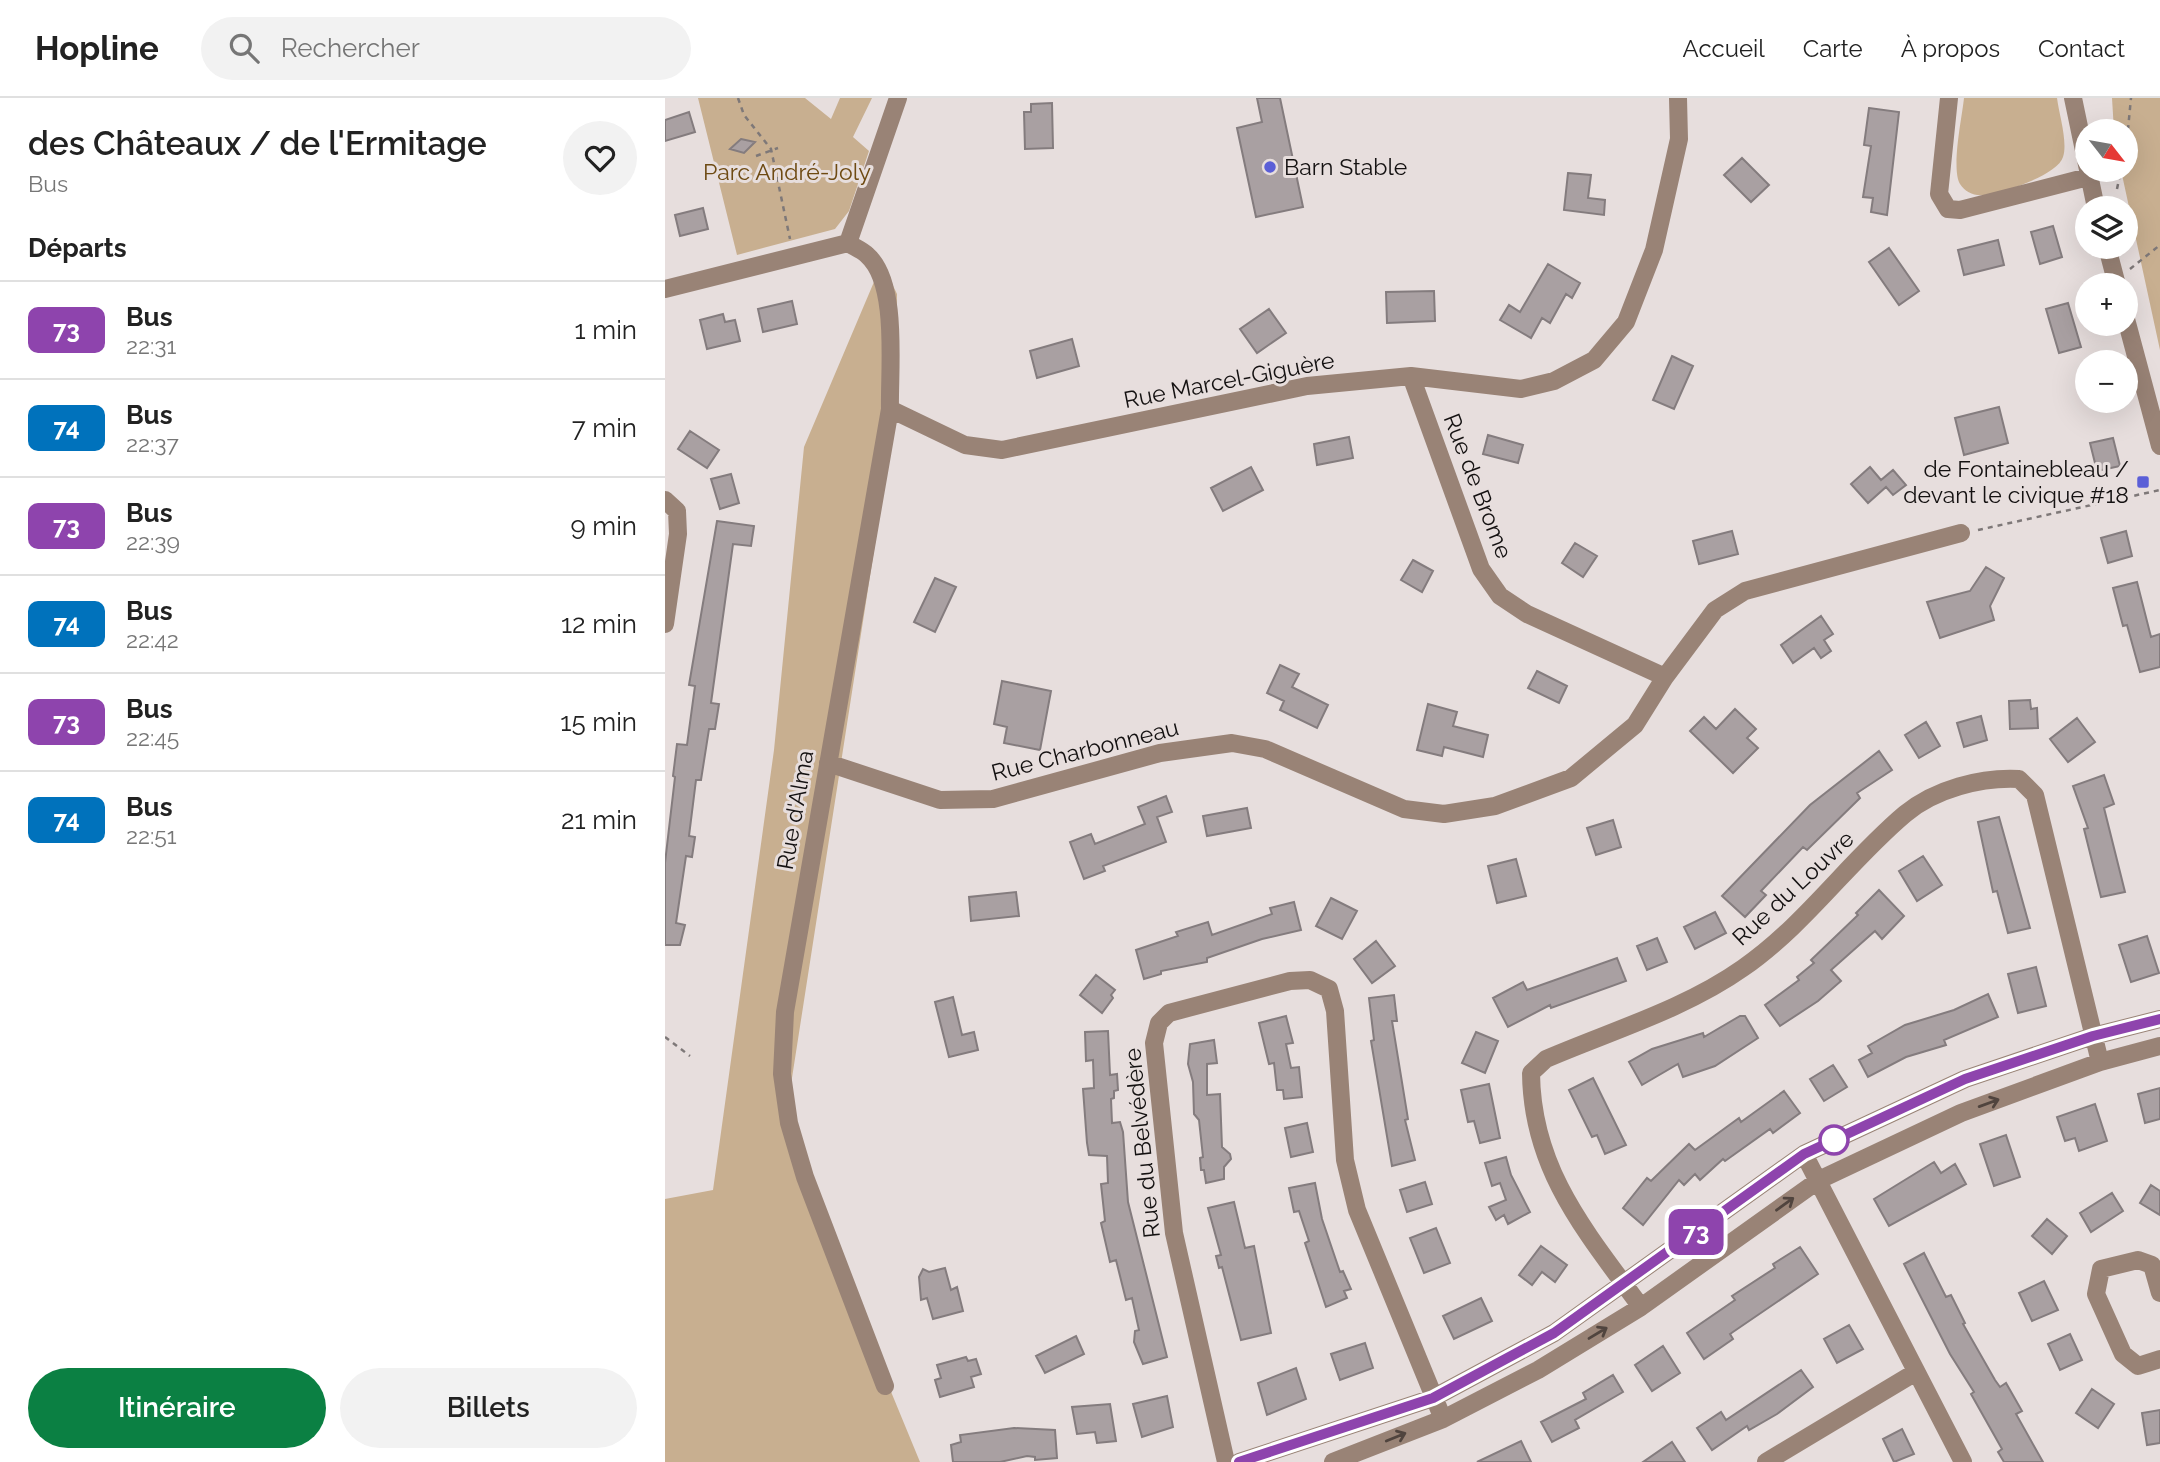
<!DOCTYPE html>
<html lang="fr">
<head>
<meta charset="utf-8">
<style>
  :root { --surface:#fff; --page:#f2f2f2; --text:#222; --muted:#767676; --line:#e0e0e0; --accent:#0b8043 }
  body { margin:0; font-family:Raleway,sans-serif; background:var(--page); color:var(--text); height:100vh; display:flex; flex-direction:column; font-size:26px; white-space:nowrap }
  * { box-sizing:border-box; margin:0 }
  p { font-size:23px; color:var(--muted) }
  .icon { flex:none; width:38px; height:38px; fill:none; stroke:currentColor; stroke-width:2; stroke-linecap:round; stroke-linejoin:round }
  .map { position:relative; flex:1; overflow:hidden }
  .panel { display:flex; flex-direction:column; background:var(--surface); width:665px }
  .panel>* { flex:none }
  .badge { padding:0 14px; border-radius:10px; font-size:24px; line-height:46px }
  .needle { width:46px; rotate:121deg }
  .tools { position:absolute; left:1410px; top:21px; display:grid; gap:14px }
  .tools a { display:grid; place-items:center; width:63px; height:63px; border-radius:50%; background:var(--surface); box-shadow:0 7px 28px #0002; font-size:35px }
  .map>.badge { position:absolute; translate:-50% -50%; box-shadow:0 0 0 4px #fff }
  h2 { padding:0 28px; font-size:26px; line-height:63px }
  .round { display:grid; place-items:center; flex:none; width:74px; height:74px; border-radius:37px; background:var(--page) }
  .overview { display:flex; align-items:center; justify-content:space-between; height:119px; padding:0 28px }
  h1 { font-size:33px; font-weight:600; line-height:52px }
  .cta { display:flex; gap:14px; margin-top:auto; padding:14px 28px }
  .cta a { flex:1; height:80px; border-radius:42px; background:var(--accent); color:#fff; font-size:28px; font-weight:600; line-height:80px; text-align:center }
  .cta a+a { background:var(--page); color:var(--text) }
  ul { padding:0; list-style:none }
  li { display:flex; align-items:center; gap:21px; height:98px; padding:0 28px; border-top:2px solid var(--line) }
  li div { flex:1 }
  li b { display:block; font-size:26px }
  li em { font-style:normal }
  li .badge { min-width:77px; font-weight:700; text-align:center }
  header { display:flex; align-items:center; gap:42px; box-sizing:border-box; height:98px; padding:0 35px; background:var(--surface); border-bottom:2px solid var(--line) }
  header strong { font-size:33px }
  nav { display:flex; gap:38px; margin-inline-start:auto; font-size:24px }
  .search { width:490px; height:63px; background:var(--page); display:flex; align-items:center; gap:18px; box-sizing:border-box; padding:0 24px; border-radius:38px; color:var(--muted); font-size:26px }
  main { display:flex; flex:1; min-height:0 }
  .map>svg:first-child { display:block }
  .green { fill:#c8af90 }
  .building { fill:#a9a0a2; stroke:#847c7e; stroke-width:2 }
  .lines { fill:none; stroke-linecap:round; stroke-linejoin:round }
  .path { stroke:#7e7878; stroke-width:2.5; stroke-dasharray:5 5; stroke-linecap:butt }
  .minor { stroke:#998376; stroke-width:18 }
  .oneway { stroke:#50443e }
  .line-casing { stroke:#fff; stroke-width:16 }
  .line { stroke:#8e44ad; stroke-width:10 }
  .poi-dot { fill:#5b5fd7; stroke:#e7dedd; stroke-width:2.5 }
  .stop-dot { fill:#fff; stroke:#8e44ad; stroke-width:3.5 }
  .labels { text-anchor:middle; stroke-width:6; stroke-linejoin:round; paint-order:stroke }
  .poi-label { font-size:23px; fill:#141111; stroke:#e7dedd; text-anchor:start }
  .park-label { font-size:23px; fill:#6e4a12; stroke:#e7dedd }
  .street-label { font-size:23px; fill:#141111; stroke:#e7dedd }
</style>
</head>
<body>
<header>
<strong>Hopline</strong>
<div class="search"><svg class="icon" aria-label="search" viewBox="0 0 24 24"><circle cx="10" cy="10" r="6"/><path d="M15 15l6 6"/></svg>Rechercher</div>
<nav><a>Accueil</a><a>Carte</a><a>À propos</a><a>Contact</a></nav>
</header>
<main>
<section class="panel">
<div class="overview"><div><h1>des Châteaux / de l'Ermitage</h1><p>Bus</p></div><a class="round"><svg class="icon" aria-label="heart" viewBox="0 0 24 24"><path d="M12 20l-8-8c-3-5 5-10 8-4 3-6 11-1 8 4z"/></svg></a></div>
<h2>Départs</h2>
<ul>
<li><span class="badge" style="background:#8e44ad;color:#fff">73</span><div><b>Bus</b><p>22:31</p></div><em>1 min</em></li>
<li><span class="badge" style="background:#0072bc;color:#fff">74</span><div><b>Bus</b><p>22:37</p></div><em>7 min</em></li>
<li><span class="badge" style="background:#8e44ad;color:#fff">73</span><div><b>Bus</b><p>22:39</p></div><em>9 min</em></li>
<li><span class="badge" style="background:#0072bc;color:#fff">74</span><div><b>Bus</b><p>22:42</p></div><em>12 min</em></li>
<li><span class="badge" style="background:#8e44ad;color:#fff">73</span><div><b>Bus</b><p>22:45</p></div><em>15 min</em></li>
<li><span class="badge" style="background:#0072bc;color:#fff">74</span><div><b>Bus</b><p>22:51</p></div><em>21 min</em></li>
</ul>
<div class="cta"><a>Itinéraire</a><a>Billets</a></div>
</section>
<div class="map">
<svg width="1495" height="1364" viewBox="0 0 1495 1364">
  <rect width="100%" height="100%" fill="#e7dedd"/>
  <path class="green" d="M 33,0 L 140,0 L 166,21 L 175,0 L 207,0 L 188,39 L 204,53 L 184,113 L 170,131 L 72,157 Z
    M 1299,0 L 1392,0 C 1394,16 1403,44 1398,59 C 1393,77 1336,96 1318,97 C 1309,98 1300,94 1295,86 C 1286,70 1297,20 1299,0 Z
    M 1447,0 L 1495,0 L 1495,252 L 1456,72 L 1461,72 L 1461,33 L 1449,33 Z
    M 217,165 L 232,196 L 231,311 L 122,1012 L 137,1078 L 255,1364 L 0,1364 L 0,1101 L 48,1092 L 109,652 L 139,349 Z"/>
  <path class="building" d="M 592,0 L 615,0 L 638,109 L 591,119 L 572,30 L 597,24 Z
    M 387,5 L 388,50 L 360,51 L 359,14 L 366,14 L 366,6 Z
    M 1204,10 L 1234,14 L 1222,117 L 1206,114 L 1208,100 L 1198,99 L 1206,48 L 1199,47 Z
    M 24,14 L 30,34 L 0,43 L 0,22 Z
    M 76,41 L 90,44 L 79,55 L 65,51 Z
    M 1077,60 L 1104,87 L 1086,104 L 1059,77 Z
    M 903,75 L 926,77 L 923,100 L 940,102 L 939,117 L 899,112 Z
    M 38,110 L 43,131 L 15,138 L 10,117 Z
    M 1388,128 L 1397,159 L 1375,166 L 1366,134 Z
    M 1333,142 L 1339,167 L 1299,177 L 1293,152 Z
    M 1224,150 L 1254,193 L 1234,207 L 1204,164 Z
    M 883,166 L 915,185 L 907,200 L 901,196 L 885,225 L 877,220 L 866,240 L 835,222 L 844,207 L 855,214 Z
    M 769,193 L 770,223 L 722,225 L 721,194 Z
    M 127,203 L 132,226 L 98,234 L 93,211 Z
    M 1403,205 L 1416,249 L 1394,255 L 1381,211 Z
    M 604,211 L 621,235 L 592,255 L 575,231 Z
    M 58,216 L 60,224 L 70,222 L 75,243 L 42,251 L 35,222 Z
    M 407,241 L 414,268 L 372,280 L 365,253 Z
    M 1007,258 L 1028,268 L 1009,311 L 988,302 Z
    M 1334,309 L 1343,345 L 1299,357 L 1290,320 Z
    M 25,333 L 54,352 L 42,370 L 13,351 Z
    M 823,337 L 858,347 L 853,365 L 818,356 Z
    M 684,339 L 688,360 L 652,367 L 649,346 Z
    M 1448,340 L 1455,368 L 1432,373 L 1425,345 Z
    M 586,369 L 598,392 L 558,413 L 546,390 Z
    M 1205,369 L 1216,382 L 1228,372 L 1241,387 L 1228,397 L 1221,389 L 1203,405 L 1186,386 Z
    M 66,376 L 74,405 L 55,411 L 46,381 Z
    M 52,423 L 89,428 L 86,448 L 68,446 L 46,605 L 54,606 L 50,631 L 44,631 L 36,682 L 31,682 L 24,738 L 30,739 L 27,759 L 21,758 L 11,825 L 20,827 L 15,847 L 0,847 L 0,765 L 10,679 L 8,678 L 12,646 L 22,647 L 30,588 L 24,587 Z
    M 1067,433 L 1073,456 L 1034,466 L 1028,443 Z
    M 1461,433 L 1467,458 L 1443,465 L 1436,440 Z
    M 910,445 L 932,458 L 918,479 L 897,465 Z
    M 748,462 L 768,473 L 757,494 L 736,482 Z
    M 1321,469 L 1339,480 L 1325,508 L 1329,522 L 1275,540 L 1262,504 L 1305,493 Z
    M 270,480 L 291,489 L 270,534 L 249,524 Z
    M 1472,484 L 1486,539 L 1495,536 L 1495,569 L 1475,574 L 1462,527 L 1458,528 L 1448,490 Z
    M 1156,518 L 1168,536 L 1159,542 L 1166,553 L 1156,560 L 1149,550 L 1128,565 L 1116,547 Z
    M 615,567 L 634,576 L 627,589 L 663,607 L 652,630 L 615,612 L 619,603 L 602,595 Z
    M 872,573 L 902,588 L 894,605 L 863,590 Z
    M 337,583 L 386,593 L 375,652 L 339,645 L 342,629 L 329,626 Z
    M 1365,602 L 1366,611 L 1372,610 L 1373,630 L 1345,631 L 1344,603 Z
    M 763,606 L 792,614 L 788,628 L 823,637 L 818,659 L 779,649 L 777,658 L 752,652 Z
    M 1070,611 L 1091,631 L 1082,640 L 1093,650 L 1068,675 L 1025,633 L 1039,619 L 1051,631 Z
    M 1316,618 L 1322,642 L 1299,649 L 1292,625 Z
    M 1412,620 L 1430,644 L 1403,664 L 1385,641 Z
    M 1261,624 L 1275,648 L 1254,660 L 1240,637 Z
    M 1214,653 L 1227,672 L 1192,695 L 1195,700 L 1142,752 L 1138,749 L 1096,793 L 1101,797 L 1080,819 L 1057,798 L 1145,707 Z
    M 1439,677 L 1449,706 L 1439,710 L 1460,794 L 1436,799 L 1419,731 L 1423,730 L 1408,688 Z
    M 501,698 L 507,714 L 492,719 L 501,744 L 438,768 L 440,773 L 419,781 L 405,744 L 426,736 L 430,746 L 480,726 L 473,709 Z
    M 582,710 L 586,730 L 542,738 L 538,718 Z
    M 1334,719 L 1365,830 L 1343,835 L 1332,793 L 1328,794 L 1313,724 Z
    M 948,722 L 956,749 L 931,757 L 922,730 Z
    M 1258,758 L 1277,787 L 1252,803 L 1234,773 Z
    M 851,761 L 861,798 L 832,805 L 823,768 Z
    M 1214,792 L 1239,818 L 1217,841 L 1210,833 L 1166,872 L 1176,883 L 1153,903 L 1115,928 L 1100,907 L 1134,882 L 1132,879 L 1149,865 L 1146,862 L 1193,817 L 1191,815 Z
    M 351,794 L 354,818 L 306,823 L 304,799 Z
    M 666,800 L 692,813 L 677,841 L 651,828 Z
    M 629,804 L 636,832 L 597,841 L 542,860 L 542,864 L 496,873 L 496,876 L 479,881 L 471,852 L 513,838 L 511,834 L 543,824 L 547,837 L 607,816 L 605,810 Z
    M 1050,814 L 1061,835 L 1030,851 L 1019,829 Z
    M 1482,838 L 1494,875 L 1466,884 L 1454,847 Z
    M 992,840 L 1002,864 L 982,872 L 972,848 Z
    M 711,843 L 730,868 L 707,885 L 689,861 Z
    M 952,860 L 961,883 L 886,910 L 885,907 L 843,929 L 828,900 L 858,884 L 862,892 Z
    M 1371,869 L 1381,908 L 1353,915 L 1343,876 Z
    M 431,877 L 450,892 L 446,897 L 448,900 L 437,915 L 415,897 Z
    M 1323,896 L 1333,919 L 1279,942 L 1281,947 L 1241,959 L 1203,979 L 1194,962 L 1207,955 L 1203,948 L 1240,927 L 1289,912 Z
    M 729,897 L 732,923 L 727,923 L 743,1021 L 740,1022 L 750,1062 L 727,1068 L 706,943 L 709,942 L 704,900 Z
    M 288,899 L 297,937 L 309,934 L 313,952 L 284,959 L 270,904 Z
    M 621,918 L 628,945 L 621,946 L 626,970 L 634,969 L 637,999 L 619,1001 L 618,992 L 612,992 L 609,965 L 604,966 L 594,925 Z
    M 1075,918 L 1080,918 L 1093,940 L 1050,968 L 1018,979 L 1013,966 L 977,987 L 964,964 L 987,951 L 1038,935 L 1039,939 Z
    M 443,933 L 445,977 L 452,976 L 453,992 L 449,993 L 449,1000 L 446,1001 L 447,1025 L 455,1024 L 458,1034 L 463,1104 L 502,1259 L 478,1266 L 469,1244 L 470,1233 L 474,1232 L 467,1200 L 461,1202 L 451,1162 L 445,1164 L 436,1125 L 440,1123 L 436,1086 L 443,1085 L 442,1058 L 424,1057 L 422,1045 L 418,991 L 429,990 L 428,962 L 421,963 L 420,934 Z
    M 811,934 L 833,943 L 820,975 L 797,965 Z
    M 549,942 L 552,965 L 542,966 L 542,997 L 555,996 L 557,1049 L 565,1056 L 566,1061 L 559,1069 L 559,1081 L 541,1085 L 539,1072 L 536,1072 L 535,1060 L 538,1059 L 534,1022 L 529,1016 L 528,984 L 523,966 L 525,946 Z
    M 1168,967 L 1182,989 L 1159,1003 L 1145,981 Z
    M 928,980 L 961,1047 L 940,1056 L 932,1037 L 927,1039 L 904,992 Z
    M 824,986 L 835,1040 L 815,1045 L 809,1023 L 803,1024 L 796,992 Z
    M 1495,990 L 1495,1021 L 1480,1025 L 1473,996 Z
    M 1119,993 L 1135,1015 L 1108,1035 L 1105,1031 L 1060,1063 L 1058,1061 L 1035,1082 L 1030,1076 L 1019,1087 L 1014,1082 L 978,1127 L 958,1110 L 982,1080 L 986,1083 L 1024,1046 L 1030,1052 L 1074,1020 L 1076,1024 Z
    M 1430,1006 L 1442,1043 L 1414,1053 L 1410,1040 L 1400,1043 L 1392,1019 Z
    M 642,1025 L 648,1054 L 626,1059 L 620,1030 Z
    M 1341,1037 L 1355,1079 L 1329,1088 L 1315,1046 Z
    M 841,1059 L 846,1077 L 865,1114 L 843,1126 L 839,1117 L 831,1122 L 824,1109 L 841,1102 L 835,1085 L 827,1088 L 820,1065 Z
    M 1269,1064 L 1276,1075 L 1290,1066 L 1301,1086 L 1224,1128 L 1209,1101 Z
    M 760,1084 L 767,1106 L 742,1114 L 735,1092 Z
    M 650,1085 L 657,1121 L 675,1174 L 678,1173 L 686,1191 L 679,1193 L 682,1200 L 661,1209 L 640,1145 L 644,1143 L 634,1113 L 629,1114 L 624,1090 Z
    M 1486,1087 L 1495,1093 L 1495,1117 L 1475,1105 Z
    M 1447,1095 L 1458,1113 L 1426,1134 L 1415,1115 Z
    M 569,1104 L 580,1150 L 589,1148 L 606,1235 L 576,1242 L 557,1169 L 554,1170 L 551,1158 L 556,1157 L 543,1110 Z
    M 1382,1121 L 1402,1138 L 1387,1156 L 1367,1138 Z
    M 771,1130 L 785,1165 L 759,1175 L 745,1140 Z
    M 876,1148 L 902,1167 L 890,1184 L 877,1174 L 867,1187 L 854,1177 Z
    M 1135,1149 L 1153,1176 L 1065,1236 L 1068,1241 L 1039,1261 L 1022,1235 L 1070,1202 L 1067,1198 L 1110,1170 L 1108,1166 Z
    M 1259,1155 L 1281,1199 L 1286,1197 L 1300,1225 L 1298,1226 L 1330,1282 L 1335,1289 L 1341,1285 L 1357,1313 L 1351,1316 L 1378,1364 L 1339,1364 L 1333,1354 L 1337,1351 L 1306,1296 L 1309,1294 L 1285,1256 L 1239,1166 Z
    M 280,1170 L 286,1192 L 292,1189 L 298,1213 L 268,1221 L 262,1200 L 256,1202 L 254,1179 L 258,1171 L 264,1174 Z
    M 1379,1183 L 1393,1212 L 1367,1223 L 1354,1195 Z
    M 816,1200 L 827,1223 L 789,1241 L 778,1218 Z
    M 1184,1227 L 1198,1251 L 1172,1265 L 1159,1241 Z
    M 1405,1236 L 1417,1262 L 1395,1272 L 1383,1246 Z
    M 411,1238 L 419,1256 L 380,1275 L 371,1258 Z
    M 700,1245 L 708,1270 L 675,1282 L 666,1256 Z
    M 998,1248 L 1015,1275 L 987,1293 L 970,1267 Z
    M 301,1259 L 303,1263 L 311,1261 L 316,1276 L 306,1279 L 309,1289 L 275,1299 L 270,1282 L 276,1280 L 272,1267 Z
    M 631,1270 L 641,1301 L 602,1317 L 593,1285 Z
    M 1136,1272 L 1148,1289 L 1112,1316 L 1084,1332 L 1082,1328 L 1047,1352 L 1032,1330 L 1056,1314 L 1061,1322 Z
    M 948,1277 L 958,1294 L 910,1322 L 914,1330 L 887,1344 L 876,1324 L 921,1301 L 918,1295 Z
    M 1427,1291 L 1449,1306 L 1433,1330 L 1411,1315 Z
    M 502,1298 L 508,1329 L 477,1339 L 468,1306 Z
    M 445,1306 L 451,1343 L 432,1345 L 430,1334 L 412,1336 L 407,1309 Z
    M 1495,1312 L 1495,1345 L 1482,1347 L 1477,1315 Z
    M 349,1330 L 390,1332 L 392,1360 L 370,1362 L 370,1359 L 362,1358 L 335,1364 L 288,1364 L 286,1347 L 296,1344 L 295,1337 Z
    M 1237,1331 L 1249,1356 L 1229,1364 L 1218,1341 Z
    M 856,1343 L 866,1364 L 812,1364 Z
    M 1007,1344 L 1020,1364 L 978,1364 Z"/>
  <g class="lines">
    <path class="path" d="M 73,0 L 79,17 L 106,51 L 125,141
      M 1461,52 L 1466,0
      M 91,58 L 113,50
      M 1452,91 L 1456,72
      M 1465,171 L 1495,147
      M 1313,432 L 1495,392
      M 0,939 L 25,958"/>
    <path class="minor" d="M 1284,0 L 1274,96 L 1283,111 L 1295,112 L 1423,79
      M 1408,0 L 1431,110
      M 183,145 C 189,149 197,152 202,157 C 234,185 224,271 225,311 L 120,914 L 117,976 L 124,1025 L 140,1079 L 220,1288
      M 183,145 L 233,0
      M 1442,149 L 1452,187
      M 0,191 L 183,145
      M 1461,221 L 1495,348
      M 746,278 L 816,471 L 835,498 L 862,516 L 1000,579
      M 225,311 L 300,347 L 337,352 L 642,288 L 746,278 L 856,291 L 889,283 L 929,262 L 961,224 L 989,152 L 1014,41 L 1013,0
      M 0,402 L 12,413 L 13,436 L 0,526
      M 163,665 L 275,702 L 328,701 L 495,655 L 567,645 L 600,651 L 739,711 L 779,716 L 830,708 L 906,680 L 970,627 L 1000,579 L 1050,512 L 1080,493 L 1296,435
      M 1139,1056 L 1298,1364
      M 1495,1195 L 1487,1167 L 1473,1162 L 1436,1171 L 1431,1196 L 1458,1256 L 1473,1268 L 1495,1261
      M 976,1209 C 921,1134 867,1072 866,975 L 881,961 C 946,933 1020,911 1078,870 C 1140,827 1183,764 1240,716 C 1270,691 1316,679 1354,681 L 1370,697 L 1435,964
      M 561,1364 L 509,1135 L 489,945 L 494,925 L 504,915 L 625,883 L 645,882 L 664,891 L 670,913 L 680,1062 L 692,1112 L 778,1321
      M 574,1364 L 768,1300 L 889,1235 L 1139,1056 L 1300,981 L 1428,938 L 1495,921
      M 668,1364 L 778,1321 L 873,1272 L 976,1209 L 1154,1082 L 1296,1015 L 1435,964 L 1495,948
      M 1101,1364 L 1251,1274"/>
  </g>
  <defs><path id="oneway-shaft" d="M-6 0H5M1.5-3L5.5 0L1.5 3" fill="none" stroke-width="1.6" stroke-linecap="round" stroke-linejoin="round" transform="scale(1.75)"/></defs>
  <g class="oneway">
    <use href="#oneway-shaft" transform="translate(1324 1005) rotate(-20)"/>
    <use href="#oneway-shaft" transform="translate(1120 1106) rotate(-36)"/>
    <use href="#oneway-shaft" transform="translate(933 1235) rotate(-31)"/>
    <use href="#oneway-shaft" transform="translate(731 1339) rotate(-22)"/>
  </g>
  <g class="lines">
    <defs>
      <path id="line" d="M 574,1364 L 768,1300 L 889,1235 L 1139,1056 L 1300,981 L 1428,938 L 1495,921"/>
    </defs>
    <use href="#line" class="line-casing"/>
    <use href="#line" class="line"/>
  </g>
  <g class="poi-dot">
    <circle cx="605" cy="69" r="7"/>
    <rect x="1471" y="377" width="14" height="14" rx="3.5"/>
  </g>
  <circle class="stop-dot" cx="1169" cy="1042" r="14"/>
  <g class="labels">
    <g class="poi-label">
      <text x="619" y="77">Barn Stable</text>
      <text x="1464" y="379" text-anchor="end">de Fontainebleau /<tspan x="1464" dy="26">devant le civique #18</tspan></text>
    </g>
    <g class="park-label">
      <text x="122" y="82">Parc André-Joly</text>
    </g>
    <g class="street-label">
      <text transform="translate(564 282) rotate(-11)" y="8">Rue Marcel-Giguère</text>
      <text transform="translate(813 388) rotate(69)" y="8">Rue de Brome</text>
      <text transform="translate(420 652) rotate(-14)" y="8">Rue Charbonneau</text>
      <text transform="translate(130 712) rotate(-80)" y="8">Rue d'Alma</text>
      <text transform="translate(1128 790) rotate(-43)" y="8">Rue du Louvre</text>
      <text transform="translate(477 1045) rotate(-96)" y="8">Rue du Belvédère</text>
    </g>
  </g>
</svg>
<div class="tools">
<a><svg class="needle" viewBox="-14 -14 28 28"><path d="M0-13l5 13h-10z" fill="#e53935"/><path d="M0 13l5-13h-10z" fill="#767676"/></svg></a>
<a><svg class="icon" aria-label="layers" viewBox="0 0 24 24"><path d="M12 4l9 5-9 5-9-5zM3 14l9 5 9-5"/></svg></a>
<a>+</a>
<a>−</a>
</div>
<b class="badge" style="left:1031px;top:1134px;background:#8e44ad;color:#fff">73</b>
</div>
</main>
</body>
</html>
